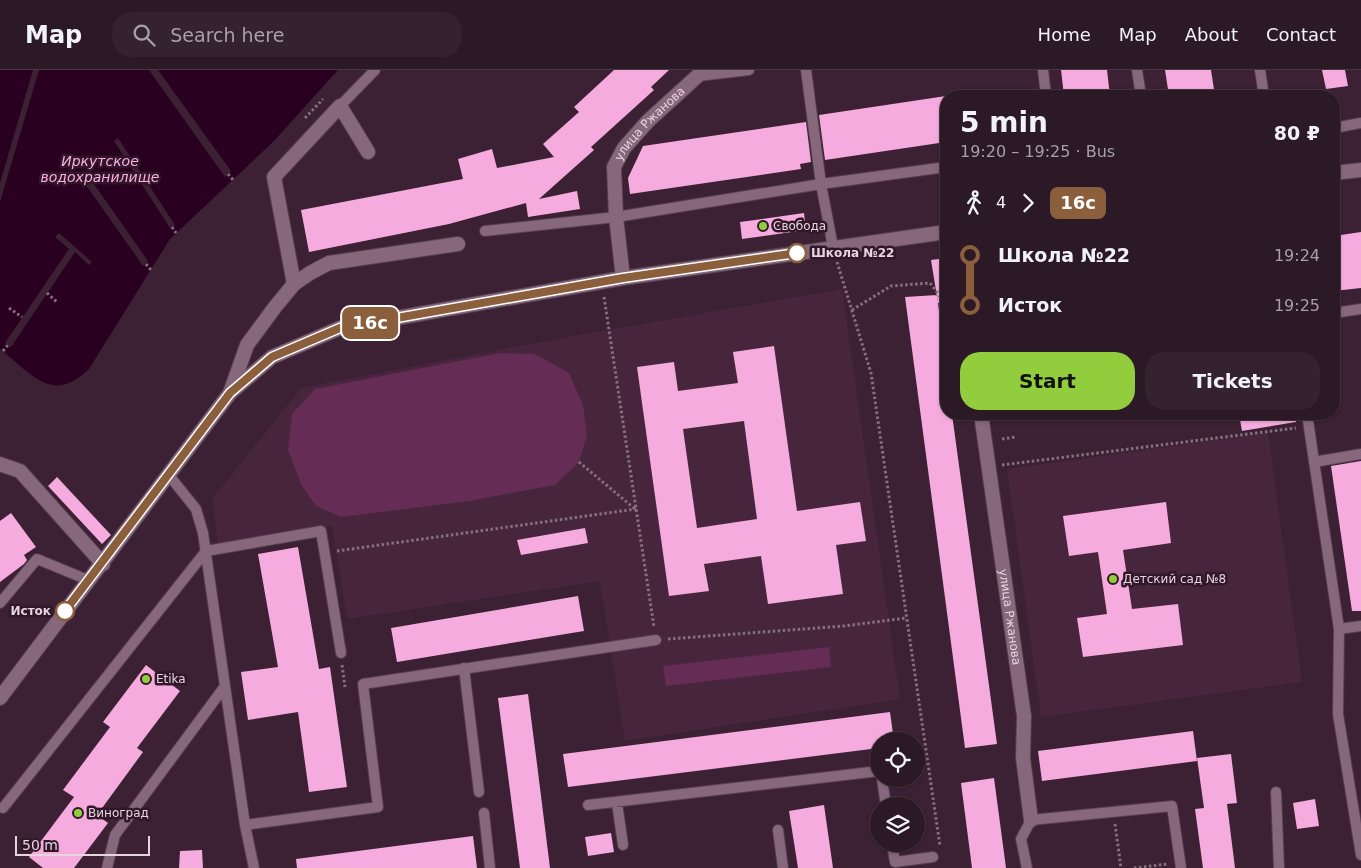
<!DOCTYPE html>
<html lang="en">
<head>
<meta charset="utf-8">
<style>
  :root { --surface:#2c1926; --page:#34222e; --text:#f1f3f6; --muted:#a6a0a7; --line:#483843; --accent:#92cd3e }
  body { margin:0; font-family:"DejaVu Sans",sans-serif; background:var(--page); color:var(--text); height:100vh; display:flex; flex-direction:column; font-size:19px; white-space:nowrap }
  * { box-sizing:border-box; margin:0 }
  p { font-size:16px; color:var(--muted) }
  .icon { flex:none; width:28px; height:28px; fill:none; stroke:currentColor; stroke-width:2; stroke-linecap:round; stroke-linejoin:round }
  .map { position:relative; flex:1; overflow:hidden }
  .side { position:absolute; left:940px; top:20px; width:400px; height:330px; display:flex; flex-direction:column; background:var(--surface); border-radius:20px; box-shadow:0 1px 4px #0004,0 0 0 1px var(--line) }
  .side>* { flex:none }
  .badge { padding:0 10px; border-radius:8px; font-size:18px; line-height:32px }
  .buttons { position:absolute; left:870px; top:662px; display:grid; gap:10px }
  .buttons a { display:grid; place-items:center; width:55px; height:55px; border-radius:50%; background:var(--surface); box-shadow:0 1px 4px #0004,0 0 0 1px var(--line); font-size:25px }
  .scale { position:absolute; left:15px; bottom:12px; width:135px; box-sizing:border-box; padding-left:5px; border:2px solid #e6d4df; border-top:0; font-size:14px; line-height:18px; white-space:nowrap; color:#e6d4df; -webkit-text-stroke:4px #311729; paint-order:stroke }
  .map>.badge { position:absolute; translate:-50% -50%; box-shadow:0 0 0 2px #fff }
  .legs { display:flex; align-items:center; gap:8px; height:55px; padding:0 20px; font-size:16px }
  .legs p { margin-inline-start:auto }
  .overview { display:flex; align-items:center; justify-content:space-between; height:85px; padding:0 20px }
  h1 { font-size:28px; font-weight:800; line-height:38px }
  .button { display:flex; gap:10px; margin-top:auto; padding:10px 20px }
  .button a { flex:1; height:58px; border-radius:20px; background:var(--accent); color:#111; font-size:20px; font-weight:800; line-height:58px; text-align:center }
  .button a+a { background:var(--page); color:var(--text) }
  ul { padding:0 20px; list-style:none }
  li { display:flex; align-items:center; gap:18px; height:50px; font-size:19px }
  li i { display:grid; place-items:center; width:8px; height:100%; margin:0 6px; background:currentColor }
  li i::after { content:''; width:12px; height:12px; margin:-6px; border:4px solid; border-radius:50%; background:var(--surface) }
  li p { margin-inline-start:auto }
  li:first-child i { background:linear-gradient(#0000 50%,currentColor 0) }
  li:last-child i { background:linear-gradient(currentColor 50%,#0000 0) }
  header { display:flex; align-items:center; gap:30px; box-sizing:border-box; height:70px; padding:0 25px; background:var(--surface); border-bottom:1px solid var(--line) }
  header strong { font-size:24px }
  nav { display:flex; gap:28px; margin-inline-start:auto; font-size:18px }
  .search { width:350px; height:45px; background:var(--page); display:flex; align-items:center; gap:12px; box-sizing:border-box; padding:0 18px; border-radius:20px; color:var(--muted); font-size:19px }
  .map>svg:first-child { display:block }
  .built { fill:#47263d }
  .green { fill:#652c55 }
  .water { fill:#2a0020 }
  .pier { fill:#3b2133 }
  .building { fill:#f5abdd; fill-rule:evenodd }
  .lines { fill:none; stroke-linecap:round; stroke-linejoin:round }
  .service-casing { stroke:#543e4e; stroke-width:12 }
  .minor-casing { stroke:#543e4e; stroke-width:16 }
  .tertiary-casing { stroke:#543e4e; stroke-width:16 }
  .path { stroke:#866f7e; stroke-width:3; stroke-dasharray:2.5 2.5; stroke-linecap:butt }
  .service { stroke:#86677c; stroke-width:10 }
  .minor { stroke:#86677c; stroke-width:14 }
  .tertiary { stroke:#86677c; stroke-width:14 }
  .line-1-casing { stroke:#fff; stroke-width:11 }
  .line-1 { stroke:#8b5e3c; stroke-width:8 }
  .poi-dot { fill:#92cd3e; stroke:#311729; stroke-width:2 }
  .stop-1-dot { fill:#fff; stroke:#8b5e3c; stroke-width:2.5 }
  .labels { text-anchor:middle; stroke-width:5; stroke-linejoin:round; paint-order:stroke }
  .street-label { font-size:12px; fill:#e6d4df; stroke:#311729 }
  .poi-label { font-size:12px; fill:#e6d4df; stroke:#311729; text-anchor:start }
  .stop-label { font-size:12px; font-weight:bold; fill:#e6d4df; stroke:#311729; text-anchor:start }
  .water-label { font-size:14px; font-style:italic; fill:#fbaee2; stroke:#311729 }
</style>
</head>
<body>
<header>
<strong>Map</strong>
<div class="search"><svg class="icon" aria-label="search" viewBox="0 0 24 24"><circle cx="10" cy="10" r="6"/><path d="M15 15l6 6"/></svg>Search here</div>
<nav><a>Home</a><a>Map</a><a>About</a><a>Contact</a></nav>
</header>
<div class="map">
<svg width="1361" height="798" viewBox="0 0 1361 798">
  <rect width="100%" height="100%" fill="#3b2133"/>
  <path class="built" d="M 842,219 L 900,629 L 625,671 L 600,511 L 347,549 L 332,456 L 218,473 L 212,429 L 301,318 L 573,266 Z
    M 1268,363 L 1302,612 L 1041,647 L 1007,399 Z"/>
  <path class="green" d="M 500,283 L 535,284 L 569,303 L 583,335 L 587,365 L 579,392 L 555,415 L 469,431 L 341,447 L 316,436 L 301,414 L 288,380 L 292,344 L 315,319 Z
    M 829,577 L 831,597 L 666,616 L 663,596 Z"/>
  <path class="water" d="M 0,0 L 338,0 L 274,71 L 170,169 L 89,299 C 52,335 32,304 0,279 Z"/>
  <path class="pier" d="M 33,0 L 39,0 L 0,132 L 0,113 Z
    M 149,0 L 158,0 L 231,101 L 225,107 Z
    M 118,68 L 175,155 L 170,158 L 114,71 Z
    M 89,107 L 148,191 L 143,196 L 84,112 Z
    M 59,163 L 92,192 L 89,195 L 75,182 L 11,277 L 5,273 L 69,179 L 55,167 Z"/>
  <path class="building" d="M 614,0 L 669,0 L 651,17 L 654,20 L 591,77 L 594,80 L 539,129 L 577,121 L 580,139 L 528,147 L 526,133 L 449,154 L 309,182 L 301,140 L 463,109 L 458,89 L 492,79 L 497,98 L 554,87 L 543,74 L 579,42 L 574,37 Z
    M 1061,0 L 1107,0 L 1110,26 L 1064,26 Z
    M 1165,0 L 1211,0 L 1215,26 L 1169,26 Z
    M 1322,0 L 1345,0 L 1348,16 L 1326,19 Z
    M 946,26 L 946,72 L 825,90 L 819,45 Z
    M 806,52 L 811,92 L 800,94 L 801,99 L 630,124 L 628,108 L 643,76 Z
    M 804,143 L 806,160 L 742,169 L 740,152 Z
    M 1361,162 L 1361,218 L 1334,221 L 1334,166 Z
    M 946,188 L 946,233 L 938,233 L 931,190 Z
    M 937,225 L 946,298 L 946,344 L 952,344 L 997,674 L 965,678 L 905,227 Z
    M 774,276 L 797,441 L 860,432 L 866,471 L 836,475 L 843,524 L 768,534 L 761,486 L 704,494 L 709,521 L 669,526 L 637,297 L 674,292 L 678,321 L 738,313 L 733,282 ZM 744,351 L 757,449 L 697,458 L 683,359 Z
    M 1239,344 L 1295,344 L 1296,352 L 1242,361 Z
    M 1361,391 L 1361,541 L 1352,541 L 1331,396 Z
    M 57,407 L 111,465 L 102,474 L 48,416 Z
    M 1166,432 L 1171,473 L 1123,480 L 1132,539 L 1178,534 L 1183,575 L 1083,587 L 1077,548 L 1107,544 L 1098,482 L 1069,486 L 1063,446 Z
    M 11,443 L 36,477 L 24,485 L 27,490 L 24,494 L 0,512 L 0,451 Z
    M 585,458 L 588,473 L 521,485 L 517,470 Z
    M 298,477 L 319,599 L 330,597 L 347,717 L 309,722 L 298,642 L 248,650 L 241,602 L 278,597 L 258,484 Z
    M 578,526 L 584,561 L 397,592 L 391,558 Z
    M 146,595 L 180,621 L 137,678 L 143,682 L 97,745 L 108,753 L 74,798 L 43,798 L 29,787 L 74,727 L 63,720 L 110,657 L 103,652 Z
    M 528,624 L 537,694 L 550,798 L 520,798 L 498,628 Z
    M 890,642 L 894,671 L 879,671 L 879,678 L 568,717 L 563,684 Z
    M 1193,661 L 1197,691 L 1042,711 L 1038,681 Z
    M 1231,684 L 1237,733 L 1227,734 L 1235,798 L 1203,798 L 1195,739 L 1204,738 L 1197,688 Z
    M 994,708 L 1006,798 L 972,798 L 961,713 Z
    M 1315,729 L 1319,756 L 1297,759 L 1293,733 Z
    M 824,735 L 833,798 L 798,798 L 789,741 Z
    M 611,763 L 614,782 L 588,786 L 585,767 Z
    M 473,766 L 477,798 L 297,798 L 296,789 Z
    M 202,780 L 203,798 L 179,798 L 180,781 Z"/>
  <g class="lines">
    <defs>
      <path id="service" d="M 806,0 L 821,114 L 833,177
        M 1043,0 L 1046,26
        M 1137,0 L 1141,26
        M 1260,0 L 1264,26
        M 698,6 L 749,0
        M 340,36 L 375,0
        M 1334,58 L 1361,53
        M 485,161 L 616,147 L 821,114 L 946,97
        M 1334,243 L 1361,239
        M 1307,344 L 1339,559 L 1338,644 L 1361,785
        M 1314,392 L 1361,384
        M 168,404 L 196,439 L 203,463 L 245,755 L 254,798
        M 0,533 L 37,489 L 88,510
        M 1339,559 L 1361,556
        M 464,598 L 479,722
        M 882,709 L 886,736
        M 1276,722 L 1279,798
        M 617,733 L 623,775
        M 588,735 L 879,701
        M 3,738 L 206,481 L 321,461 L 341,583
        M 484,743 L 490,798
        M 245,755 L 378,737 L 363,614 L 656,570
        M 778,760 L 783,798
        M 892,774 L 895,792 L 933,787
        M 107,798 L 115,765 L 225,616
        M 1027,798 L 1021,769 L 1031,750 L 1172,736 L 1181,798"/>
      <g id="minor">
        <path id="s1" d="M 623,208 L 616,147 L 614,97 L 624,78 L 648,51 L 704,0"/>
        <path d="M 294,214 L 274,107 L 340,36 L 368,82"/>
        <path d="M 230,323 L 247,275 L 275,237 L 294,214 L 310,203 L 329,193 L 458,174"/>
        <path id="s2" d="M 981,344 L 1024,646 L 1023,688 L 1031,750"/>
        <path d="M 0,394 L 20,401 L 103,494"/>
      </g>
      <path id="tertiary" d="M 1334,103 L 1361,100
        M 0,628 L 230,323 L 272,287 L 340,258 L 623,208 L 946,162"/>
    </defs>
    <use href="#service" class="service-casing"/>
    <use href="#minor" class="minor-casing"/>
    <use href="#tertiary" class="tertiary-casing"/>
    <path class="path" d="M 305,48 L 323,29
      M 228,104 L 234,111
      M 172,157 L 176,163
      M 837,192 L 871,303 L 940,776
      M 146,194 L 151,200
      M 47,223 L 58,233
      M 604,227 L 654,557
      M 9,238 L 22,247
      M 852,240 L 891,216 L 930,213 L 946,234
      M 3,281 L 8,275
      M 1002,369 L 1016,367
      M 579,392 L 635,439
      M 1002,395 L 1296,358
      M 337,481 L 636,439
      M 668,569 L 844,556 L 906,548
      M 342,595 L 345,617
      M 1115,754 L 1121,798
      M 1134,798 L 1168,794"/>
    <use href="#service" class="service"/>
    <use href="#minor" class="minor"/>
    <use href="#tertiary" class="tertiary"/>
  </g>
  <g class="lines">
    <defs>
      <path id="line-1" d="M 65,541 L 230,323 L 272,287 L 340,258 L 623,208 L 797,183"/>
    </defs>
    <use href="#line-1" class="line-1-casing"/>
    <use href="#line-1" class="line-1"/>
  </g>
  <g class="poi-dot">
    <circle cx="763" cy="156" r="5"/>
    <circle cx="1113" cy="509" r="5"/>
    <circle cx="146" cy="609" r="5"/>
    <circle cx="78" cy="743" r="5"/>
  </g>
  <g class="stop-1-dot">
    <circle cx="797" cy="183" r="9"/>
    <circle cx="65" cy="541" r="9"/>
  </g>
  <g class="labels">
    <g class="street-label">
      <text dy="4" stroke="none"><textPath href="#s1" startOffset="168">улица Ржанова</textPath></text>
      <text dy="4" stroke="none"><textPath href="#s2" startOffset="205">улица Ржанова</textPath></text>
    </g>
    <g class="poi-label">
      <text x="773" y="160">Свобода</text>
      <text x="1123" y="513">Детский сад №8</text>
      <text x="156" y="613">Etika</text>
      <text x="88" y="747">Виноград</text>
    </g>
    <g class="stop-label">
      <text x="811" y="187">Школа №22</text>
      <text x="51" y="545" text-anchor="end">Исток</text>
    </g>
    <g class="water-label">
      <text x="100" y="96">Иркутское<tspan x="100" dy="16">водохранилище</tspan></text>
    </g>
  </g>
</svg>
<div class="buttons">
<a><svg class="icon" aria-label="locate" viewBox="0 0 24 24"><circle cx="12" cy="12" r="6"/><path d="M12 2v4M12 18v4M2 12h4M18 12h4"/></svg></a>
<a><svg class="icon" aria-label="layers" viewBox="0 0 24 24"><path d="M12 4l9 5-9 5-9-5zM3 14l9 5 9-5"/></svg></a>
</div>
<div class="scale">50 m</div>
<b class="badge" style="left:370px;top:253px;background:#8b5e3c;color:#fff">16с</b>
<section class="side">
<div class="overview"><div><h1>5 min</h1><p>19:20 – 19:25 · Bus</p></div><b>80 ₽</b></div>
<div class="legs"><svg class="icon" aria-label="walk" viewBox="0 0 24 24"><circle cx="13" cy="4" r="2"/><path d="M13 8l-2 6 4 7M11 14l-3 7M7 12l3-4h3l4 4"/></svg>4<svg class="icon" aria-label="forward" viewBox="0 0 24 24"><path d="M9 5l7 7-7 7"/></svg><b class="badge" style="background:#8b5e3c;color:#fff">16с</b></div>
<ul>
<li><i style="color:#8b5e3c"></i><b>Школа №22</b><p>19:24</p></li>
<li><i style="color:#8b5e3c"></i><b>Исток</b><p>19:25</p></li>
</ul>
<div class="button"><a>Start</a><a>Tickets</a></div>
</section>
</div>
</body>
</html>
